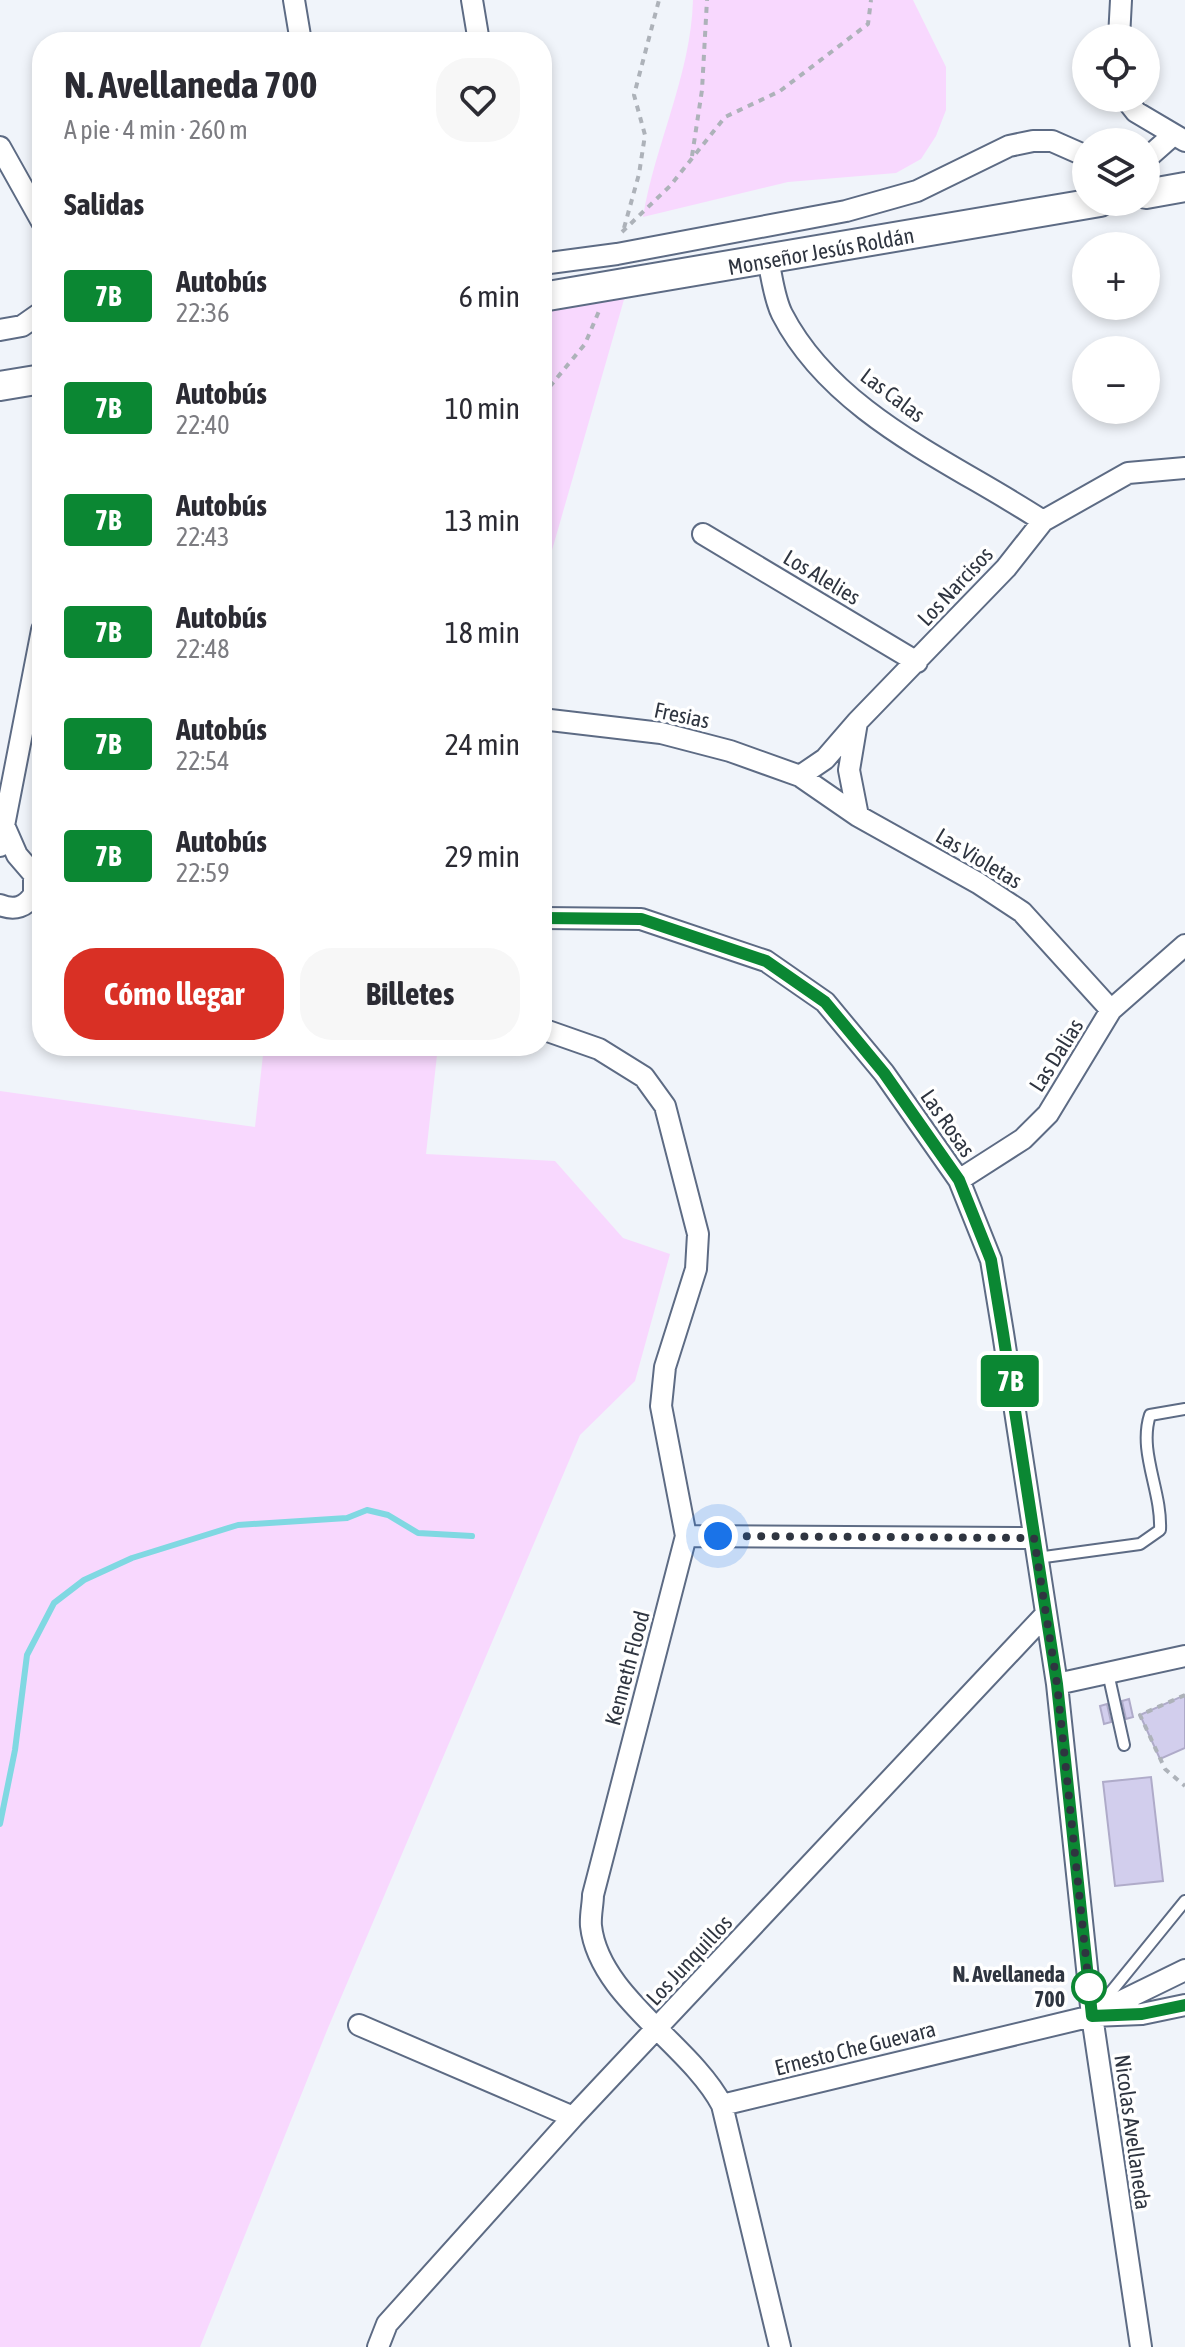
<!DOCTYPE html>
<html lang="es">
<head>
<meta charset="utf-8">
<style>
  :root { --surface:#fff; --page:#f7f7f7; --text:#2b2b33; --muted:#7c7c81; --accent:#d93025 }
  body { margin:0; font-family:"Asap Condensed",sans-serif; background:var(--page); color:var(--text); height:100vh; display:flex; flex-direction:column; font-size:30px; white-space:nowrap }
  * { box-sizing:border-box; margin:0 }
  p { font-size:26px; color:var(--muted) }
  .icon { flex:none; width:44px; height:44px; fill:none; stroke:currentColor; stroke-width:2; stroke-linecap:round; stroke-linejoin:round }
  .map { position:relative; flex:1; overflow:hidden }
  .details { position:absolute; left:32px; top:32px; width:520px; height:1024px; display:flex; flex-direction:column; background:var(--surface); border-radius:32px; box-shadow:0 4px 12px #0003 }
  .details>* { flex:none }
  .badge { padding:0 16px; border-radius:6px; font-size:28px; line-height:52px }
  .tools { position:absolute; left:1072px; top:24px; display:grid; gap:16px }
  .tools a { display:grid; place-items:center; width:88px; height:88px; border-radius:50%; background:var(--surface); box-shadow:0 4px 12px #0003; font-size:40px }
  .you { position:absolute; width:40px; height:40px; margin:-20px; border:6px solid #fff; border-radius:50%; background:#1a73e8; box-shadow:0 0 0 12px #1a73e833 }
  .map>.badge { position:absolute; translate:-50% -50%; box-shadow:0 0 0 4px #fff }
  h2 { padding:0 32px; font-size:30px; line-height:72px }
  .round { display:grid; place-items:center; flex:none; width:84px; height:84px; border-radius:32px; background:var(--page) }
  .head { display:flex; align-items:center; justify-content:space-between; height:136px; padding:0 32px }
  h1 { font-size:38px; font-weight:700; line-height:60px }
  .primary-button { display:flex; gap:16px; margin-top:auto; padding:16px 32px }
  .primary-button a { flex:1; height:92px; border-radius:32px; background:var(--accent); color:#fff; font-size:32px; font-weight:700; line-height:92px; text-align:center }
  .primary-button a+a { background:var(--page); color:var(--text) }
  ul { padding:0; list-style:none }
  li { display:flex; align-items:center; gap:24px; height:112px; padding:0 32px }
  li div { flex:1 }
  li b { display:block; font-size:30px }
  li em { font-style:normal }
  li .badge { min-width:88px; font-weight:700; text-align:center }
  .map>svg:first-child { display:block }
  .green { fill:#f8d8fe }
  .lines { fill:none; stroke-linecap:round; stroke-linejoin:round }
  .stream { stroke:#80d8e2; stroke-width:6 }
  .building { fill:#d2ceed; stroke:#afabc9; stroke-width:2 }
  .lane-casing { stroke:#5d6b84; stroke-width:14 }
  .street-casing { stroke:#5d6b84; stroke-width:24 }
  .secondary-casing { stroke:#5d6b84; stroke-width:32 }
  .path { stroke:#adb2b9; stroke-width:4; stroke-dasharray:6 6; stroke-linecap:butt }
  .lane { stroke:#fff; stroke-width:10 }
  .street { stroke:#fff; stroke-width:20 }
  .secondary { stroke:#fff; stroke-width:28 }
  .line-casing { stroke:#fff; stroke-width:18 }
  .line { stroke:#0b8733; stroke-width:12 }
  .walk { stroke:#2f3540; stroke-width:8; stroke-dasharray:0 14.4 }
  .stop-dot { fill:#fff; stroke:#0b8733; stroke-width:4 }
  .labels { text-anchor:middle; stroke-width:7; stroke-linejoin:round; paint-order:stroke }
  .street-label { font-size:22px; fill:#2f3540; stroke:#fff }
  .stop-label { font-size:22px; font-weight:bold; fill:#2f3540; stroke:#fff; text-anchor:end }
</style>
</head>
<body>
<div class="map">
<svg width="1185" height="2347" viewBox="0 0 1185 2347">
  <rect width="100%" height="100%" fill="#f0f4fa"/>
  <path class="green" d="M 693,0 L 913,0 L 946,67 L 946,110 L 936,136 L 921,159 L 896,173 L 788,182 L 643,217 C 655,144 691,75 693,0 Z
    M 625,296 L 542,585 L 542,309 Z
    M 264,1046 L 438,1046 L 426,1154 L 555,1161 L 623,1238 L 670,1254 L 635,1381 L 580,1435 L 328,2028 L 200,2347 L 0,2347 L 0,1091 L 255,1127 Z"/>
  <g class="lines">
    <path class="stream" d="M 0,1824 L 15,1750 L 27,1655 L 54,1603 L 84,1580 L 132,1558 L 238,1525 L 347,1518 L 367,1510 L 388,1515 L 418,1533 L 472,1536"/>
  </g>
  <path class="building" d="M 1185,1695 L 1185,1748 L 1160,1759 L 1140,1715 Z
    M 1129,1699 L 1133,1717 L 1126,1719 L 1122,1701 Z
    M 1107,1704 L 1111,1722 L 1104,1724 L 1100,1706 Z
    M 1151,1777 L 1163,1881 L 1115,1886 L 1103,1782 Z"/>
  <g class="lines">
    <defs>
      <path id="lane" d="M 1037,1558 L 1140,1544 L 1160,1530 C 1162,1491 1138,1452 1150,1415 L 1185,1409
        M 1108,1673 L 1124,1745
        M 1098,2008 L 1185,1901"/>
      <path id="street" d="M 294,0 L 301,42
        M 472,0 L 479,42
        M 1119,38 L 1121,0
        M 1125,98 L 1136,112 L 1185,141
        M 0,147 L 42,222
        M 1146,159 L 1172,136
        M 768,260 C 772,277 774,298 782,314 C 834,415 953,462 1043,521
        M 542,264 L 617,254 L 846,211 L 917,191 L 1009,146 L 1033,141 L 1052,141 L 1086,156
        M 0,330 L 22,326 L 42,312
        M 703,534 L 917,662
        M 550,720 L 661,733 L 730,751 L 800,776 L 858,816 L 978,883 L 1022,912 L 1111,1010
        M 800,776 L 825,759 L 857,722
        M 858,816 L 849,770 L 857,722 L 1006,568 L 1043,521 L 1128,473 L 1185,468
        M 3,823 L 17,855 L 42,884
        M 0,846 L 42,630
        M 0,905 C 15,911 26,907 34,894 L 34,877
        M 542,918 L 641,919 L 766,961 L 825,1002 L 884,1073 L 959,1180 L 991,1260 L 1003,1333 L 1057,1684 L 1092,2016 L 1141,2347
        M 542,1029 L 599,1049 L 644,1077 L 665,1106 L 698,1234 L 696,1269 L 665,1367 L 661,1406 L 686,1536 L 593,1895 C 593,1904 590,1916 591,1926 C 599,1997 690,2044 722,2105 L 780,2347
        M 959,1180 L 1023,1139 L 1048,1114 L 1111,1010 L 1185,945
        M 686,1536 L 1034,1538
        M 1057,1684 L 1185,1656
        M 1099,2012 L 1185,1970
        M 359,2025 L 573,2117
        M 722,2105 L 1092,2016 L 1142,2014 L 1185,2005
        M 378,2347 L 387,2324 L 573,2117 L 1046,1614"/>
      <path id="secondary" d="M 1146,194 L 1185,187
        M 542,297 L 1100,202
        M 0,386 L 42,379"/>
    </defs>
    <use href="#lane" class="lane-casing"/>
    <use href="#street" class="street-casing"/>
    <use href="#secondary" class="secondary-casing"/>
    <path class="path" d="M 692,156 L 702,90 L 707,0
      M 624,228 L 639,174 L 645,135 L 634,95 L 659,0
      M 622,232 L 670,186 L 725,117 L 780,91 L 868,24 L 871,0
      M 542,396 L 585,344 L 599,311
      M 1185,1695 L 1140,1715 L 1165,1769 L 1185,1786"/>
    <use href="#lane" class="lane"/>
    <use href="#street" class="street"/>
    <use href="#secondary" class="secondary"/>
  </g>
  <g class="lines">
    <defs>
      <path id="line" d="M 542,918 L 641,919 L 766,961 L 825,1002 L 884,1073 L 959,1180 L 991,1260 L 1003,1333 L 1057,1684 L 1092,2016 L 1142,2014 L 1185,2005"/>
    </defs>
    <use href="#line" class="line-casing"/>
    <use href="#line" class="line"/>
    <path class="walk" d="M 718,1536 L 1034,1538 L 1057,1684 L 1089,1987"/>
  </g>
  <circle class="stop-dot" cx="1089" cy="1987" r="16"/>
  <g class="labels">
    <g class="street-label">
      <text transform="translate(821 251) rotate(-10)" y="8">Monseñor Jesús Roldán</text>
      <text transform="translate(893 395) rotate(37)" y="8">Las Calas</text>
      <text transform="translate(822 577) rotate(31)" y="8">Los Alelies</text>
      <text transform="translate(955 586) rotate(-47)" y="8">Los Narcisos</text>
      <text transform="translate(682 715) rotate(12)" y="8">Fresias</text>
      <text transform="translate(979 858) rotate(31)" y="8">Las Violetas</text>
      <text transform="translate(1056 1055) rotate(-58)" y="8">Las Dalias</text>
      <text transform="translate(948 1123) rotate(55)" y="8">Las Rosas</text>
      <text transform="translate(627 1668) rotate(-75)" y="8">Kenneth Flood</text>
      <text transform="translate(689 1960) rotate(-47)" y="8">Los Junquillos</text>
      <text transform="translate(855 2048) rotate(-14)" y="8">Ernesto Che Guevara</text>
      <text transform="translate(1133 2132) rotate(82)" y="8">Nicolas Avellaneda</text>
    </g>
    <g class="stop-label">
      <text x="1065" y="1982">N. Avellaneda<tspan x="1065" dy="25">700</tspan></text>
    </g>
  </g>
</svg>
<div class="tools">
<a><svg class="icon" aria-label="locate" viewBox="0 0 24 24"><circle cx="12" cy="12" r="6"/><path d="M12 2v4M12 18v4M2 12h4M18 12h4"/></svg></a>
<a><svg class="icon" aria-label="layers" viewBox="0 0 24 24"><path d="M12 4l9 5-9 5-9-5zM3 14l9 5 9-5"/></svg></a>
<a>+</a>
<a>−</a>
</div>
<div class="you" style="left:718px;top:1536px"></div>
<b class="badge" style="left:1010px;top:1381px;background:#0b8733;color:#fff">7B</b>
<section class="details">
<div class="head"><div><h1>N. Avellaneda 700</h1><p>A pie · 4 min · 260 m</p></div><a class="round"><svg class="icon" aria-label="heart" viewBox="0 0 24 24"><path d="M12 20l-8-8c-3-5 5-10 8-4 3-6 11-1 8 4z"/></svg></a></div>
<h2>Salidas</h2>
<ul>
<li><span class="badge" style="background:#0b8733;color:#fff">7B</span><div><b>Autobús</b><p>22:36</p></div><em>6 min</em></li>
<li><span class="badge" style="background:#0b8733;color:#fff">7B</span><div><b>Autobús</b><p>22:40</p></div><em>10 min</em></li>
<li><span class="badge" style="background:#0b8733;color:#fff">7B</span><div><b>Autobús</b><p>22:43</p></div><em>13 min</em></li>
<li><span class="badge" style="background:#0b8733;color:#fff">7B</span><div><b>Autobús</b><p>22:48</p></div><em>18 min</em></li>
<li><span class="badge" style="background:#0b8733;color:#fff">7B</span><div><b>Autobús</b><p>22:54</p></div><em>24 min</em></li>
<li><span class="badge" style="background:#0b8733;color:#fff">7B</span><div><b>Autobús</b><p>22:59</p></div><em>29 min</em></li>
</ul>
<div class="primary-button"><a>Cómo llegar</a><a>Billetes</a></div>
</section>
</div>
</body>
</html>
